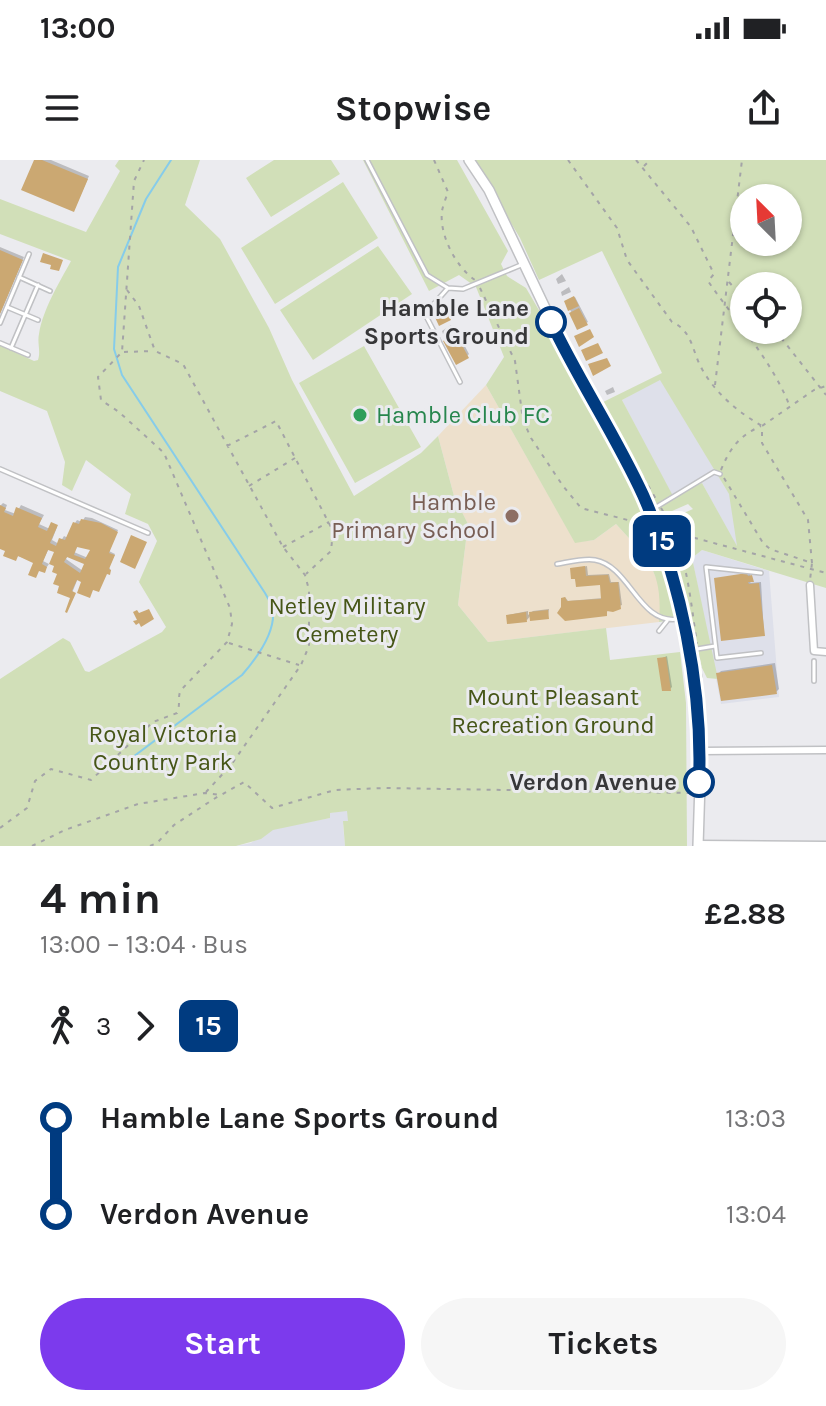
<!DOCTYPE html>
<html lang="en">
<head>
<meta charset="utf-8">
<style>
  :root { --surface:#fff; --page:#f6f6f6; --text:#202124; --muted:#757577; --accent:#7c3aed }
  body { margin:0; font-family:Karla,sans-serif; background:var(--page); color:var(--text); height:100vh; display:flex; flex-direction:column; font-size:30px; white-space:nowrap }
  * { box-sizing:border-box; margin:0 }
  p { font-size:26px; color:var(--muted) }
  .icon { flex:none; width:44px; height:44px; fill:none; stroke:currentColor; stroke-width:2; stroke-linecap:round; stroke-linejoin:round }
  .map { position:relative; height:686px; overflow:hidden }
  .sheet { display:flex; flex-direction:column; background:var(--surface); flex:1 }
  .sheet>* { flex:none }
  .badge { padding:0 16px; border-radius:12px; font-size:28px; line-height:52px }
  .needle { width:52px; rotate:336deg }
  .tools { position:absolute; left:730px; top:24px; display:grid; gap:16px }
  .tools a { display:grid; place-items:center; width:72px; height:72px; border-radius:50%; background:var(--surface); box-shadow:0 2px 6px #0004; font-size:40px }
  .map>.badge { position:absolute; translate:-50% -50%; box-shadow:0 0 0 4px #fff }
  .legs { display:flex; align-items:center; gap:12px; height:88px; padding:0 40px; font-size:26px }
  .legs p { margin-inline-start:auto }
  .overview { display:flex; align-items:center; justify-content:space-between; height:136px; padding:0 40px }
  h1 { font-size:44px; font-weight:700; line-height:60px }
  .action { display:flex; gap:16px; margin-top:auto; padding:16px 40px }
  .action a { flex:1; height:92px; border-radius:48px; background:var(--accent); color:#fff; font-size:32px; font-weight:700; line-height:92px; text-align:center }
  .action a+a { background:var(--page); color:var(--text) }
  ul { padding:0 40px; list-style:none }
  li { display:flex; align-items:center; gap:28px; height:96px; font-size:30px }
  li i { display:grid; place-items:center; width:12px; height:100%; margin:0 10px; background:currentColor }
  li i::after { content:''; width:20px; height:20px; margin:-10px; border:6px solid; border-radius:50%; background:var(--surface) }
  li p { margin-inline-start:auto }
  li:first-child i { background:linear-gradient(#0000 50%,currentColor 0) }
  li:last-child i { background:linear-gradient(currentColor 50%,#0000 0) }
  .status { display:flex; justify-content:space-between; align-items:center; height:56px; padding:0 40px; background:var(--surface); direction:ltr }
  .status svg { height:22px; fill:currentColor }
  header { display:flex; justify-content:space-between; align-items:center; height:104px; padding:0 40px; background:var(--surface); font-size:36px; font-weight:700 }
  .map>svg:first-child { display:block }
  .built { fill:#dee0ea }
  .education { fill:#ede0cc }
  .green { fill:#d1dfb8; fill-rule:evenodd }
  .shadow { fill:#0003; fill-rule:evenodd }
  .lines { fill:none; stroke-linecap:round; stroke-linejoin:round }
  .stream { stroke:#86ccea; stroke-width:2 }
  .building { fill:#cba872; fill-rule:evenodd }
  .lane-casing { stroke:#c0c1c4; stroke-width:6 }
  .street-casing { stroke:#c0c1c4; stroke-width:9 }
  .secondary-casing { stroke:#c0c1c4; stroke-width:12 }
  .path { stroke:#a4a4a7; stroke-width:2; stroke-dasharray:4 6; stroke-linecap:butt }
  .lane { stroke:#fff; stroke-width:3 }
  .street { stroke:#fff; stroke-width:6 }
  .secondary { stroke:#fff; stroke-width:9 }
  .line-1-casing { stroke:#fff; stroke-width:18 }
  .line-1 { stroke:#003b80; stroke-width:12 }
  .stop-1-dot { fill:#fff; stroke:#003b80; stroke-width:4 }
  .leisure-dot { fill:#2e9e5b; stroke:#ebebef; stroke-width:3 }
  .education-dot { fill:#8d6e63; stroke:#ebebef; stroke-width:3 }
  .labels { text-anchor:middle; stroke-width:6; stroke-linejoin:round; paint-order:stroke }
  .stop-label { font-size:24px; font-weight:bold; fill:#373739; stroke:#ebebef; text-anchor:end }
  .leisure-label { font-size:24px; fill:#27864d; stroke:#ebebef; text-anchor:start }
  .education-label { font-size:24px; fill:#785e54; stroke:#ebebef; text-anchor:end }
  .park-label { font-size:24px; fill:#465617; stroke:#ebebef }
</style>
</head>
<body>
<div class="status"><b>13:00</b><svg viewBox="0 0 49 12"><path d="M0 12V9h3v3zM5 12V6h3v6zM10 12V3h3v9zM15 12V0h3v12zM26 1h20v11H26zM47 4h2v5h-2z"/></svg></div>
<header><svg class="icon" aria-label="menu" viewBox="0 0 24 24"><path d="M4 6h16M4 12h16M4 18h16"/></svg>Stopwise<svg class="icon" aria-label="share" viewBox="0 0 24 24"><path d="M12 15V3M7 8l5-5 5 5M5 13v7h14v-7"/></svg></header>
<div class="map">
<svg width="826" height="686" viewBox="0 0 826 686">
  <rect width="100%" height="100%" fill="#ebebef"/>
  <path class="built" d="M 660,219 L 757,380 L 738,389 L 702,323 L 673,338 L 622,240 Z
    M 702,390 L 769,411 L 779,537 L 721,544 L 692,398 Z
    M 366,646 L 343,665 L 345,686 L 236,686 L 251,683 L 271,669 L 330,658 L 330,653 Z"/>
  <path class="education" d="M 486,225 L 575,382 L 594,380 L 616,364 L 648,399 L 662,432 L 659,462 L 488,482 L 458,445 L 468,364 L 454,336 L 438,276 Z"/>
  <path class="green" d="M 119,0 L 200,0 L 185,45 L 220,79 L 269,168 L 292,220 L 354,336 L 421,293 L 438,276 L 454,336 L 468,364 L 458,445 L 488,482 L 606,468 L 610,500 L 680,492 L 686,543 L 687,686 L 345,686 L 343,661 L 348,661 L 347,651 L 330,653 L 330,658 L 273,670 L 261,679 L 236,686 L 0,686 L 0,519 L 63,478 L 70,482 L 85,511 L 89,512 L 162,472 L 166,467 L 139,422 L 157,381 L 148,364 L 125,354 L 131,334 L 86,300 L 72,331 L 62,325 L 65,302 L 47,251 L 0,231 L 0,185 L 34,201 L 38,200 C 41,191 37,183 39,174 C 43,149 59,123 71,101 L 0,74 L 0,39 L 86,72 L 120,11 L 115,6 Z
    M 274,0 L 331,0 L 340,14 L 271,57 L 246,18 Z
    M 363,0 L 457,0 L 508,91 L 501,104 L 507,116 L 526,128 L 595,246 L 662,213 L 602,91 L 539,120 L 520,78 L 473,0 L 826,0 L 826,428 L 702,390 L 692,398 L 718,519 L 707,518 L 702,508 L 691,458 L 659,462 C 663,411 649,400 616,364 L 594,380 L 575,383 L 486,225 L 504,197 L 476,127 L 459,115 L 429,131 ZM 744,38 L 788,38 L 788,82 L 744,82 ZM 744,126 L 788,126 L 788,170 L 744,170 ZM 660,220 L 729,334 L 737,386 L 702,323 L 673,336 L 622,240 ZM 647,339 L 653,342 L 663,355 L 688,344 L 693,349 L 656,365 Z
    M 343,22 L 378,78 L 275,144 L 241,88 Z
    M 378,86 L 412,134 L 313,200 L 280,150 Z
    M 364,186 L 421,287 L 355,323 L 299,223 Z"/>
  <path class="shadow" d="M 36,0 L 51,0 L 89,16 L 74,50 Z
    M 0,87 L 24,97 L 0,154 Z
    M 562,114 L 566,121 L 558,124 L 556,119 Z
    M 569,127 L 571,132 L 562,136 L 561,132 Z
    M 575,137 L 588,162 L 578,167 L 566,141 Z
    M 451,165 L 453,168 L 443,174 L 442,171 Z
    M 458,173 L 469,194 L 467,196 L 447,179 Z
    M 613,227 L 615,232 L 607,235 L 605,231 Z
    M 3,343 L 7,345 L 5,350 L 16,354 L 21,345 L 44,355 L 39,364 L 50,369 L 52,365 L 57,367 L 52,380 L 59,384 L 64,376 L 68,378 L 75,363 L 77,360 L 82,362 L 85,357 L 92,358 L 118,370 L 109,391 L 115,394 L 109,407 L 111,411 L 84,421 L 78,418 L 72,433 L 60,413 L 56,391 L 49,388 L 43,401 L 49,404 L 44,411 L 36,402 L 18,396 L 15,399 L 8,390 L 0,387 L 0,346 ZM 95,382 L 88,398 L 74,392 L 78,386 ZM 68,395 L 86,403 L 83,411 L 66,399 Z
    M 587,406 L 588,415 L 609,414 L 611,422 L 619,422 L 622,445 L 608,450 L 606,454 L 566,459 L 565,437 L 568,441 L 603,438 L 602,423 L 577,425 L 572,409 Z
    M 750,414 L 752,421 L 750,423 L 761,422 L 764,474 L 716,419 Z
    M 549,449 L 548,457 L 531,455 L 527,460 L 508,455 L 528,451 L 528,455 L 533,451 Z
    M 667,496 L 672,527 L 670,529 L 660,499 Z
    M 775,503 L 779,529 L 776,532 L 718,514 L 721,511 Z"/>
  <g class="lines">
    <path class="stream" d="M 113,612 L 242,515 C 255,500 275,473 273,451 C 272,446 268,438 265,433 L 122,215 L 114,189 L 118,107 L 146,39 L 171,0"/>
  </g>
  <path class="building" d="M 34,0 L 42,0 L 88,19 L 74,52 L 21,30 Z
    M 0,90 L 23,100 L 0,154 Z
    M 43,93 L 63,100 L 59,111 L 50,109 L 51,105 L 40,102 Z
    M 574,136 L 579,146 L 568,151 L 564,141 Z
    M 445,147 L 451,160 L 439,166 L 433,153 Z
    M 579,148 L 588,165 L 577,170 L 569,153 Z
    M 590,169 L 594,177 L 579,187 L 574,176 Z
    M 456,174 L 469,198 L 456,205 L 443,181 Z
    M 598,183 L 603,193 L 586,201 L 581,190 Z
    M 607,198 L 611,206 L 593,216 L 588,204 Z
    M 0,345 L 6,348 L 4,352 L 13,356 L 16,347 L 42,358 L 38,367 L 47,371 L 51,362 L 58,365 L 50,383 L 56,386 L 59,378 L 65,380 L 73,362 L 79,364 L 81,359 L 101,363 L 118,372 L 109,393 L 115,395 L 109,409 L 111,410 L 110,415 L 107,414 L 99,432 L 93,430 L 90,438 L 77,433 L 81,422 L 77,420 L 72,431 L 76,433 L 67,453 L 65,452 L 70,438 L 57,433 L 59,426 L 53,424 L 57,414 L 52,412 L 54,406 L 49,404 L 54,392 L 48,390 L 42,404 L 47,407 L 45,413 L 39,411 L 36,418 L 28,415 L 33,403 L 18,396 L 16,401 L 3,396 L 5,391 L 0,389 ZM 77,387 L 90,390 L 85,399 L 74,395 ZM 67,397 L 84,404 L 80,413 L 64,402 Z
    M 131,375 L 147,382 L 135,409 L 120,402 Z
    M 585,406 L 586,416 L 608,415 L 610,423 L 618,422 L 621,449 L 613,452 L 607,451 L 607,456 L 565,461 L 557,453 L 561,447 L 561,438 L 565,437 L 567,441 L 601,439 L 600,425 L 576,427 L 575,419 L 571,419 L 570,408 Z
    M 747,413 L 748,416 L 752,415 L 754,422 L 748,422 L 749,424 L 759,423 L 765,476 L 721,481 L 714,418 Z
    M 149,449 L 154,459 L 141,467 L 139,463 L 136,465 L 133,461 L 137,460 L 133,452 L 137,450 L 139,453 Z
    M 548,450 L 549,459 L 530,461 L 529,452 Z
    M 526,452 L 527,462 L 507,464 L 506,455 Z
    M 666,497 L 671,531 L 662,531 L 657,498 Z
    M 772,505 L 777,534 L 721,541 L 716,513 Z"/>
  <g class="lines">
    <defs>
      <path id="lane" d="M 367,0 L 427,115 L 448,128 L 463,129 L 521,105
        M 19,117 L 50,131
        M 448,128 L 425,154 L 460,222
        M 7,147 L 38,160
        M 0,163 L 29,94
        M 0,183 L 28,195
        M 11,188 L 38,125
        M 0,309 L 148,373
        M 653,349 L 714,312 L 720,314
        M 557,404 C 569,402 584,398 595,400 C 630,406 639,465 678,459
        M 659,471 L 667,461
        M 691,490 L 715,486
        M 761,493 L 717,498 L 706,407 L 761,413
        M 814,521 L 814,501"/>
      <path id="street" d="M 810,425 L 814,491 L 826,492
        M 701,591 L 826,590
        M 698,684 L 826,685"/>
      <path id="secondary" d="M 469,0 L 489,30 L 565,190 L 642,333 L 663,383 L 673,414 L 698,547 L 701,591 L 698,686"/>
    </defs>
    <use href="#lane" class="lane-casing"/>
    <use href="#street" class="street-casing"/>
    <use href="#secondary" class="secondary-casing"/>
    <path class="path" d="M 434,0 L 448,32 C 446,38 443,45 442,51 C 439,75 456,107 475,120
      M 568,0 L 617,68 L 627,100 L 672,162 C 693,171 692,192 702,209 C 716,234 738,252 762,266
      M 636,0 L 691,67 L 714,114 L 708,121 C 736,162 772,200 790,247
      M 644,6 L 650,0
      M 729,122 L 744,139
      M 480,128 L 515,201 L 523,260 L 531,278 L 563,326 L 581,348 L 647,365
      M 127,130 L 139,146 L 155,191 L 183,204 L 283,387 L 305,415 L 309,430 L 309,486 L 301,505 L 231,605 L 206,632
      M 775,170 L 826,235
      M 124,192 L 153,191
      M 715,225 L 742,0
      M 227,286 L 276,261 L 333,371 L 331,391 L 306,414
      M 721,310 C 730,288 739,276 761,266
      M 643,317 L 656,339
      M 724,318 L 763,383 L 770,389 L 812,403 L 810,420
      M 249,326 L 295,298
      M 661,348 C 687,388 690,438 697,484
      M 665,370 L 826,413
      M 283,387 L 329,362
      M 812,403 L 808,360 L 762,283 L 762,266 L 814,230 L 826,226
      M 229,483 L 299,505
      M 698,494 L 702,519
      M 0,668 L 27,648 L 35,621 L 51,609 L 91,620 L 153,562 L 177,553 C 181,544 177,537 181,530 L 227,482 L 232,464 L 230,448 L 164,293 L 119,252 L 101,240 L 98,217 L 122,192 L 134,21 L 144,0
      M 32,686 L 65,670 L 138,644 L 205,633 L 221,635 L 244,622 L 272,648 L 335,630 L 384,628 L 690,633
      M 150,686 L 157,683 L 174,665 L 220,635"/>
    <use href="#lane" class="lane"/>
    <use href="#street" class="street"/>
    <use href="#secondary" class="secondary"/>
  </g>
  <g class="lines">
    <defs>
      <path id="line-1" d="M 551,162 C 579,221 616,276 643,335 C 681,421 703,528 699,622"/>
    </defs>
    <use href="#line-1" class="line-1-casing"/>
    <use href="#line-1" class="line-1"/>
  </g>
  <g class="stop-1-dot">
    <circle cx="551" cy="162" r="14"/>
    <circle cx="699" cy="622" r="14"/>
  </g>
  <circle class="leisure-dot" cx="360" cy="255" r="8"/>
  <circle class="education-dot" cx="512" cy="356" r="8"/>
  <g class="labels">
    <g class="stop-label">
      <text x="529" y="156">Hamble Lane<tspan x="529" dy="28">Sports Ground</tspan></text>
      <text x="677" y="630">Verdon Avenue</text>
    </g>
    <g class="leisure-label">
      <text x="376" y="263">Hamble Club FC</text>
    </g>
    <g class="education-label">
      <text x="496" y="350">Hamble<tspan x="496" dy="28">Primary School</tspan></text>
    </g>
    <g class="park-label">
      <text x="347" y="454">Netley Military<tspan x="347" dy="28">Cemetery</tspan></text>
      <text x="553" y="545">Mount Pleasant<tspan x="553" dy="28">Recreation Ground</tspan></text>
      <text x="163" y="582">Royal Victoria<tspan x="163" dy="28">Country Park</tspan></text>
    </g>
  </g>
</svg>
<div class="tools">
<a><svg class="needle" viewBox="-14 -14 28 28"><path d="M0-13l5 13h-10z" fill="#e53935"/><path d="M0 13l5-13h-10z" fill="#757577"/></svg></a>
<a><svg class="icon" aria-label="locate" viewBox="0 0 24 24"><circle cx="12" cy="12" r="6"/><path d="M12 2v4M12 18v4M2 12h4M18 12h4"/></svg></a>
</div>
<b class="badge" style="left:662px;top:381px;background:#003b80;color:#fff">15</b>
</div>
<section class="sheet">
<div class="overview"><div><h1>4 min</h1><p>13:00 – 13:04 · Bus</p></div><b>£2.88</b></div>
<div class="legs"><svg class="icon" aria-label="walk" viewBox="0 0 24 24"><circle cx="13" cy="4" r="2"/><path d="M13 8l-2 6 4 7M11 14l-3 7M7 12l3-4h3l4 4"/></svg>3<svg class="icon" aria-label="forward" viewBox="0 0 24 24"><path d="M9 5l7 7-7 7"/></svg><b class="badge" style="background:#003b80;color:#fff">15</b></div>
<ul>
<li><i style="color:#003b80"></i><b>Hamble Lane Sports Ground</b><p>13:03</p></li>
<li><i style="color:#003b80"></i><b>Verdon Avenue</b><p>13:04</p></li>
</ul>
<div class="action"><a>Start</a><a>Tickets</a></div>
</section>
</body>
</html>
